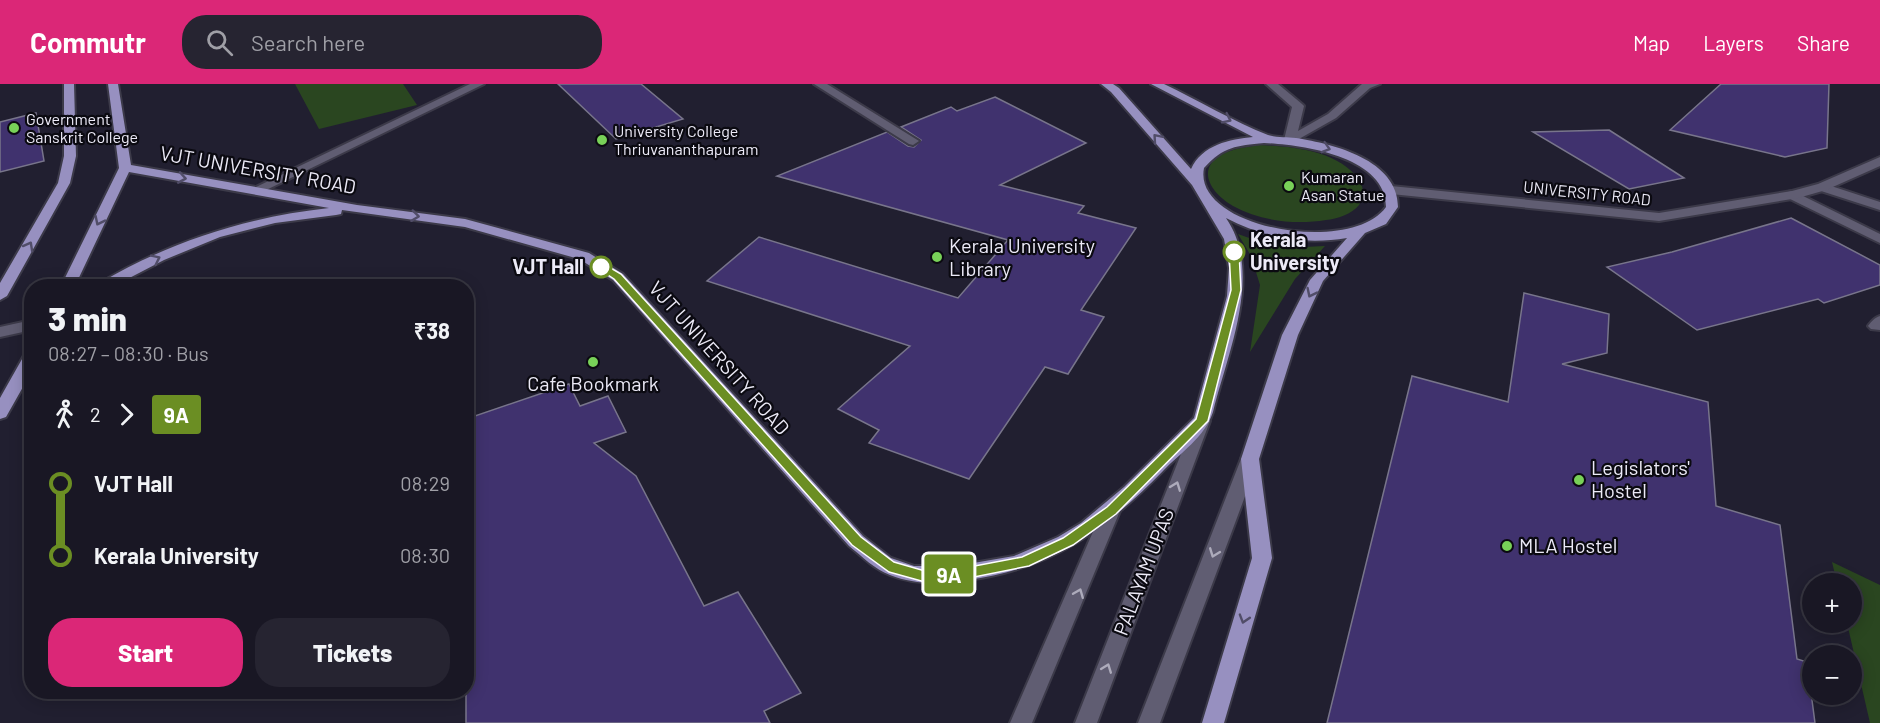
<!DOCTYPE html>
<html lang="en">
<head>
<meta charset="utf-8">
<style>
  :root { --surface:#191724; --page:#262431; --text:#f1f3f6; --muted:#9f9fa6; --line:#373641; --accent:#db2777 }
  body { margin:0; font-family:Barlow,sans-serif; background:var(--page); color:var(--text); height:100vh; display:flex; flex-direction:column; font-size:22px; white-space:nowrap }
  * { box-sizing:border-box; margin:0 }
  p { font-size:20px; color:var(--muted) }
  .icon { flex:none; width:33px; height:33px; fill:none; stroke:currentColor; stroke-width:2; stroke-linecap:round; stroke-linejoin:round }
  .map { position:relative; flex:1; overflow:hidden }
  .panel { position:absolute; left:24px; top:195px; width:450px; height:420px; display:flex; flex-direction:column; background:var(--surface); border-radius:24px; box-shadow:0 3px 15px #0003,0 0 0 2px var(--line) }
  .panel>* { flex:none }
  .badge { padding:0 12px; border-radius:4px; font-size:21px; line-height:39px }
  .fabs { position:absolute; left:1802px; top:489px; display:grid; gap:12px }
  .fabs a { display:grid; place-items:center; width:60px; height:60px; border-radius:50%; background:var(--surface); box-shadow:0 3px 15px #0003,0 0 0 2px var(--line); font-size:30px }
  .map>.badge { position:absolute; translate:-50% -50%; box-shadow:0 0 0 3px #fff }
  .legs { display:flex; align-items:center; gap:9px; height:66px; padding:0 24px; font-size:20px }
  .legs p { margin-inline-start:auto }
  .overview { display:flex; align-items:center; justify-content:space-between; height:102px; padding:0 24px }
  h1 { font-size:33px; font-weight:800; line-height:45px }
  .primary-button { display:flex; gap:12px; margin-top:auto; padding:12px 24px }
  .primary-button a { flex:1; height:69px; border-radius:24px; background:var(--accent); color:#fff; font-size:24px; font-weight:800; line-height:69px; text-align:center }
  .primary-button a+a { background:var(--page); color:var(--text) }
  ul { padding:0 24px; list-style:none }
  li { display:flex; align-items:center; gap:21px; height:72px; font-size:22px }
  li i { display:grid; place-items:center; width:9px; height:100%; margin:0 8px; background:currentColor }
  li i::after { content:''; width:15px; height:15px; margin:-8px; border:4px solid; border-radius:50%; background:var(--surface) }
  li p { margin-inline-start:auto }
  li:first-child i { background:linear-gradient(#0000 50%,currentColor 0) }
  li:last-child i { background:linear-gradient(currentColor 50%,#0000 0) }
  header { display:flex; align-items:center; gap:36px; box-sizing:border-box; height:84px; padding:0 30px; background:var(--accent); color:#fff }
  header strong { font-size:28px }
  nav { display:flex; gap:33px; margin-inline-start:auto; font-size:21px }
  .search { width:420px; height:54px; background:var(--page); display:flex; align-items:center; gap:15px; box-sizing:border-box; padding:0 21px; border-radius:24px; color:var(--muted); font-size:22px }
  .map>svg:first-child { display:block }
  .green { fill:#2a4620 }
  .building { fill:#40326e; stroke:#78758b; stroke-width:1.5 }
  .lines { fill:none; stroke-linecap:round; stroke-linejoin:round }
  .service-casing { stroke:#3c3a49; stroke-width:4 }
  .minor-casing { stroke:#3c3a49; stroke-width:4 }
  .tertiary-casing { stroke:#3c3a49; stroke-width:4 }
  .secondary-casing { stroke:#3c3a49; stroke-width:4 }
  .primary-casing { stroke:#3c3a49; stroke-width:4 }
  .service { fill:#605d72; fill-rule:evenodd }
  .minor { fill:#605d72; fill-rule:evenodd }
  .tertiary { fill:#605d72; fill-rule:evenodd }
  .secondary { fill:#605d72; fill-rule:evenodd }
  .primary { fill:#9790c0; fill-rule:evenodd }
  .oneway { stroke:#514d68 }
  .oneway2 { stroke:#adabbb }
  .line-1 { fill:#6b8e23; stroke:#fff; stroke-width:1.5 }
  .poi-dot { fill:#78d158; stroke:#0b0a11; stroke-width:2 }
  .stop-1-dot { fill:#fff; stroke:#6b8e23; stroke-width:3 }
  .labels { text-anchor:middle; stroke-width:4.5; stroke-linejoin:round; paint-order:stroke }
  .far-poi-label { font-size:16px; fill:#eceaf7; stroke:#0b0a11; text-anchor:start }
  .far-street-label { font-size:16px; fill:#eceaf7; stroke:#0b0a11 }
  .street-label { font-size:20px; fill:#eceaf7; stroke:#0b0a11 }
  .stop-label { font-size:20px; font-weight:bold; fill:#eceaf7; stroke:#0b0a11; text-anchor:start }
  .poi-label { font-size:20px; fill:#eceaf7; stroke:#0b0a11; text-anchor:start }
</style>
</head>
<body>
<header>
<strong>Commutr</strong>
<div class="search"><svg class="icon" aria-label="search" viewBox="0 0 24 24"><circle cx="10" cy="10" r="6"/><path d="M15 15l6 6"/></svg>Search here</div>
<nav><a>Map</a><a>Layers</a><a>Share</a></nav>
</header>
<div class="map">
<svg width="1880" height="639" viewBox="0 0 1880 639">
  <rect width="100%" height="100%" fill="#211f30"/>
  <path class="green" d="M 295,0 L 403,0 L 417,21 L 319,45 Z
    M 1258,61 C 1290,62 1339,66 1359,96 C 1364,104 1365,113 1359,121 C 1352,130 1337,135 1326,136 C 1295,141 1260,137 1233,122 C 1209,108 1194,82 1227,68 C 1237,64 1248,63 1258,61 Z
    M 1238,150 C 1270,162 1292,164 1325,162 L 1295,195 L 1250,268 L 1260,201 L 1251,172 Z
    M 1832,478 L 1880,501 L 1880,639 L 1870,639 L 1847,539 L 1851,538 L 1851,500 L 1837,499 Z"/>
  <path class="building" d="M 558,0 L 641,0 L 683,35 L 616,55 Z
    M 1721,0 L 1829,0 L 1827,64 L 1785,73 L 1670,46 Z
    M 995,13 L 1086,59 L 1000,101 L 1084,122 L 1078,129 L 1136,144 L 1081,226 L 1104,233 L 1068,290 L 1045,283 L 969,395 L 869,359 L 879,346 L 838,325 L 910,262 L 707,197 L 759,153 L 958,214 L 1008,156 L 777,92 L 887,48 L 908,62 L 914,63 L 921,56 L 901,43 L 951,23 L 957,27 Z
    M 36,29 L 44,77 L 0,88 L 0,38 Z
    M 1609,46 L 1684,94 L 1629,105 L 1533,48 Z
    M 1791,134 L 1880,181 L 1880,201 L 1824,219 L 1818,215 L 1697,246 L 1607,183 L 1672,168 Z
    M 1524,209 L 1609,230 L 1607,269 L 1562,280 L 1708,318 L 1716,422 L 1780,441 L 1797,575 L 1807,578 L 1815,639 L 1327,639 L 1412,292 L 1508,318 Z
    M 569,300 L 580,322 L 608,312 L 626,348 L 594,359 L 636,392 L 704,522 L 738,508 L 801,609 L 764,627 L 770,639 L 466,639 L 466,335 Z"/>
  <g class="lines">
    <defs>
      <path id="service" d="M 470,0 L 484,0 L 260,109 L 256,110 L 250,106 Z
        M 814,0 L 827,0 L 919,57 L 913,61 L 909,60 Z
        M 1266,0 L 1278,0 L 1302,20 L 1304,22 L 1298,47 L 1328,30 L 1362,0 L 1380,0 L 1370,4 L 1336,34 L 1290,60 L 1284,56 L 1292,23 Z
        M 1822,99 L 1880,118 L 1880,126 L 1818,106 L 1816,103 Z
        M 1793,107 L 1880,150 L 1880,159 L 1788,114 L 1787,111 L 1788,108 Z
        M 1880,232 L 1880,246 L 1871,245 L 1868,242 C 1872,237 1874,234 1880,232 Z
        M 1111,420 L 1118,422 L 1120,427 L 1032,639 L 1010,639 L 1102,427 L 1104,422 Z"/>
      <path id="minor" d="M 32,236 L 32,246 L 0,253 L 0,243 Z"/>
      <path id="tertiary" d="M 1880,73 L 1880,82 L 1826,106 L 1798,114 L 1659,137 L 1391,110 L 1385,106 L 1391,102 L 1659,129 L 1792,107 L 1818,100 Z"/>
      <path id="secondary" d="M 1202,331 L 1208,333 L 1210,337 L 1097,639 L 1075,639 L 1194,337 L 1196,333 Z
        M 1250,369 L 1256,371 L 1259,375 L 1160,639 L 1138,639 L 1241,375 L 1244,371 Z"/>
      <path id="primary" d="M 64,0 L 74,0 L 76,72 L 70,99 L 7,212 L 0,216 L 0,199 L 58,99 L 64,72 Z
        M 108,0 L 118,0 L 131,81 L 357,121 L 465,135 L 589,169 L 623,190 L 863,452 L 891,474 L 914,482 L 956,482 L 1014,472 L 1058,453 L 1081,439 L 1124,403 L 1194,334 L 1227,212 L 1229,184 L 1224,155 L 1192,101 L 1111,8 L 1101,0 L 1113,0 L 1119,4 L 1191,85 C 1202,61 1230,55 1253,53 L 1151,0 L 1164,0 C 1198,16 1234,38 1268,51 C 1277,54 1287,53 1296,54 C 1334,60 1398,76 1398,123 L 1386,140 L 1365,149 L 1323,197 L 1298,251 L 1259,375 L 1272,474 L 1224,639 L 1202,639 L 1252,474 L 1241,375 L 1282,251 L 1310,196 L 1347,154 C 1304,161 1264,154 1226,134 C 1264,189 1227,270 1213,328 C 1205,353 1180,369 1163,387 C 1105,446 1051,485 967,496 C 941,500 915,501 890,491 C 874,485 863,473 849,462 L 613,196 L 579,175 L 465,143 L 342,126 L 341,130 L 336,131 L 275,139 L 220,153 L 164,176 L 114,202 L 98,202 L 100,199 C 171,157 247,133 329,124 L 129,88 L 75,202 L 61,202 L 119,84 ZM 1264,59 C 1302,61 1386,72 1386,123 C 1351,172 1192,144 1204,84 C 1224,62 1236,62 1264,59 Z
        M 32,267 L 32,287 L 6,333 L 0,335 L 0,314 L 26,268 Z"/>
    </defs>
    <use href="#service" class="service-casing"/>
    <use href="#minor" class="minor-casing"/>
    <use href="#tertiary" class="tertiary-casing"/>
    <use href="#secondary" class="secondary-casing"/>
    <use href="#primary" class="primary-casing"/>
    <use href="#service" class="service"/>
    <use href="#minor" class="minor"/>
    <use href="#tertiary" class="tertiary"/>
    <use href="#secondary" class="secondary"/>
    <use href="#primary" class="primary"/>
  </g>
  <defs><path id="oneway-chevron" d="M-2-3.5L2.5 0L-2 3.5" fill="none" stroke-width="1.6" stroke-linecap="round" stroke-linejoin="round" transform="scale(1.5)"/></defs>
  <g class="oneway">
    <use href="#oneway-chevron" transform="translate(1227 35) rotate(26)"/>
    <use href="#oneway-chevron" transform="translate(1157 54) rotate(-131)"/>
    <use href="#oneway-chevron" transform="translate(1326 64) rotate(17)"/>
    <use href="#oneway-chevron" transform="translate(182 94) rotate(10)"/>
    <use href="#oneway-chevron" transform="translate(415 132) rotate(7)"/>
    <use href="#oneway-chevron" transform="translate(99 137) rotate(116)"/>
    <use href="#oneway-chevron" transform="translate(29 162) rotate(-61)"/>
    <use href="#oneway-chevron" transform="translate(156 175) rotate(-26)"/>
    <use href="#oneway-chevron" transform="translate(1311 209) rotate(116)"/>
    <use href="#oneway-chevron" transform="translate(1244 535) rotate(107)"/>
  </g>
  <g class="oneway2">
    <use href="#oneway-chevron" transform="translate(1176 402) rotate(-69)"/>
    <use href="#oneway-chevron" transform="translate(1214 469) rotate(111)"/>
    <use href="#oneway-chevron" transform="translate(1079 509) rotate(-68)"/>
    <use href="#oneway-chevron" transform="translate(1107 584) rotate(-69)"/>
  </g>
  <path class="line-1" d="M 1234,165 L 1239,168 L 1241,206 L 1208,337 L 1116,430 L 1073,461 L 1029,482 L 964,495 L 925,498 L 889,488 L 852,461 L 614,195 L 596,183 L 604,180 L 621,190 L 861,453 L 894,478 L 925,487 L 964,484 L 1022,473 L 1063,454 L 1107,423 L 1196,335 L 1231,206 L 1229,168 Z"/>
  <g class="poi-dot">
    <circle cx="14" cy="44" r="6"/>
    <circle cx="602" cy="56" r="6"/>
    <circle cx="1289" cy="102" r="6"/>
    <circle cx="937" cy="173" r="6"/>
    <circle cx="593" cy="278" r="6"/>
    <circle cx="1579" cy="396" r="6"/>
    <circle cx="1507" cy="462" r="6"/>
  </g>
  <g class="stop-1-dot">
    <circle cx="1234" cy="168" r="10"/>
    <circle cx="601" cy="183" r="10"/>
  </g>
  <g class="labels">
    <g class="far-poi-label">
      <text x="26" y="41">Government<tspan x="26" dy="18">Sanskrit College</tspan></text>
      <text x="614" y="53">University College<tspan x="614" dy="18">Thriuvananthapuram</tspan></text>
      <text x="1301" y="99">Kumaran<tspan x="1301" dy="18">Asan Statue</tspan></text>
    </g>
    <g class="far-street-label">
      <text transform="translate(1587 109) rotate(6)" y="6">UNIVERSITY ROAD</text>
    </g>
    <g class="street-label">
      <text transform="translate(258 86) rotate(10)" y="7">VJT UNIVERSITY ROAD</text>
      <text transform="translate(719 274) rotate(48)" y="7">VJT UNIVERSITY ROAD</text>
      <text transform="translate(1144 488) rotate(-69)" y="7">PALAYAM UPAS</text>
    </g>
    <g class="stop-label">
      <text x="1250" y="163">Kerala<tspan x="1250" dy="23">University</tspan></text>
      <text x="584" y="190" text-anchor="end">VJT Hall</text>
    </g>
    <g class="poi-label">
      <text x="949" y="169">Kerala University<tspan x="949" dy="23">Library</tspan></text>
      <text x="593" y="307" text-anchor="middle">Cafe Bookmark</text>
      <text x="1591" y="391">Legislators'<tspan x="1591" dy="23">Hostel</tspan></text>
      <text x="1519" y="469">MLA Hostel</text>
    </g>
  </g>
</svg>
<div class="fabs">
<a>+</a>
<a>−</a>
</div>
<b class="badge" style="left:949px;top:490px;background:#6b8e23;color:#fff">9A</b>
<section class="panel">
<div class="overview"><div><h1>3 min</h1><p>08:27 – 08:30 · Bus</p></div><b>₹38</b></div>
<div class="legs"><svg class="icon" aria-label="walk" viewBox="0 0 24 24"><circle cx="13" cy="4" r="2"/><path d="M13 8l-2 6 4 7M11 14l-3 7M7 12l3-4h3l4 4"/></svg>2<svg class="icon" aria-label="forward" viewBox="0 0 24 24"><path d="M9 5l7 7-7 7"/></svg><b class="badge" style="background:#6b8e23;color:#fff">9A</b></div>
<ul>
<li><i style="color:#6b8e23"></i><b>VJT Hall</b><p>08:29</p></li>
<li><i style="color:#6b8e23"></i><b>Kerala University</b><p>08:30</p></li>
</ul>
<div class="primary-button"><a>Start</a><a>Tickets</a></div>
</section>
</div>
</body>
</html>
